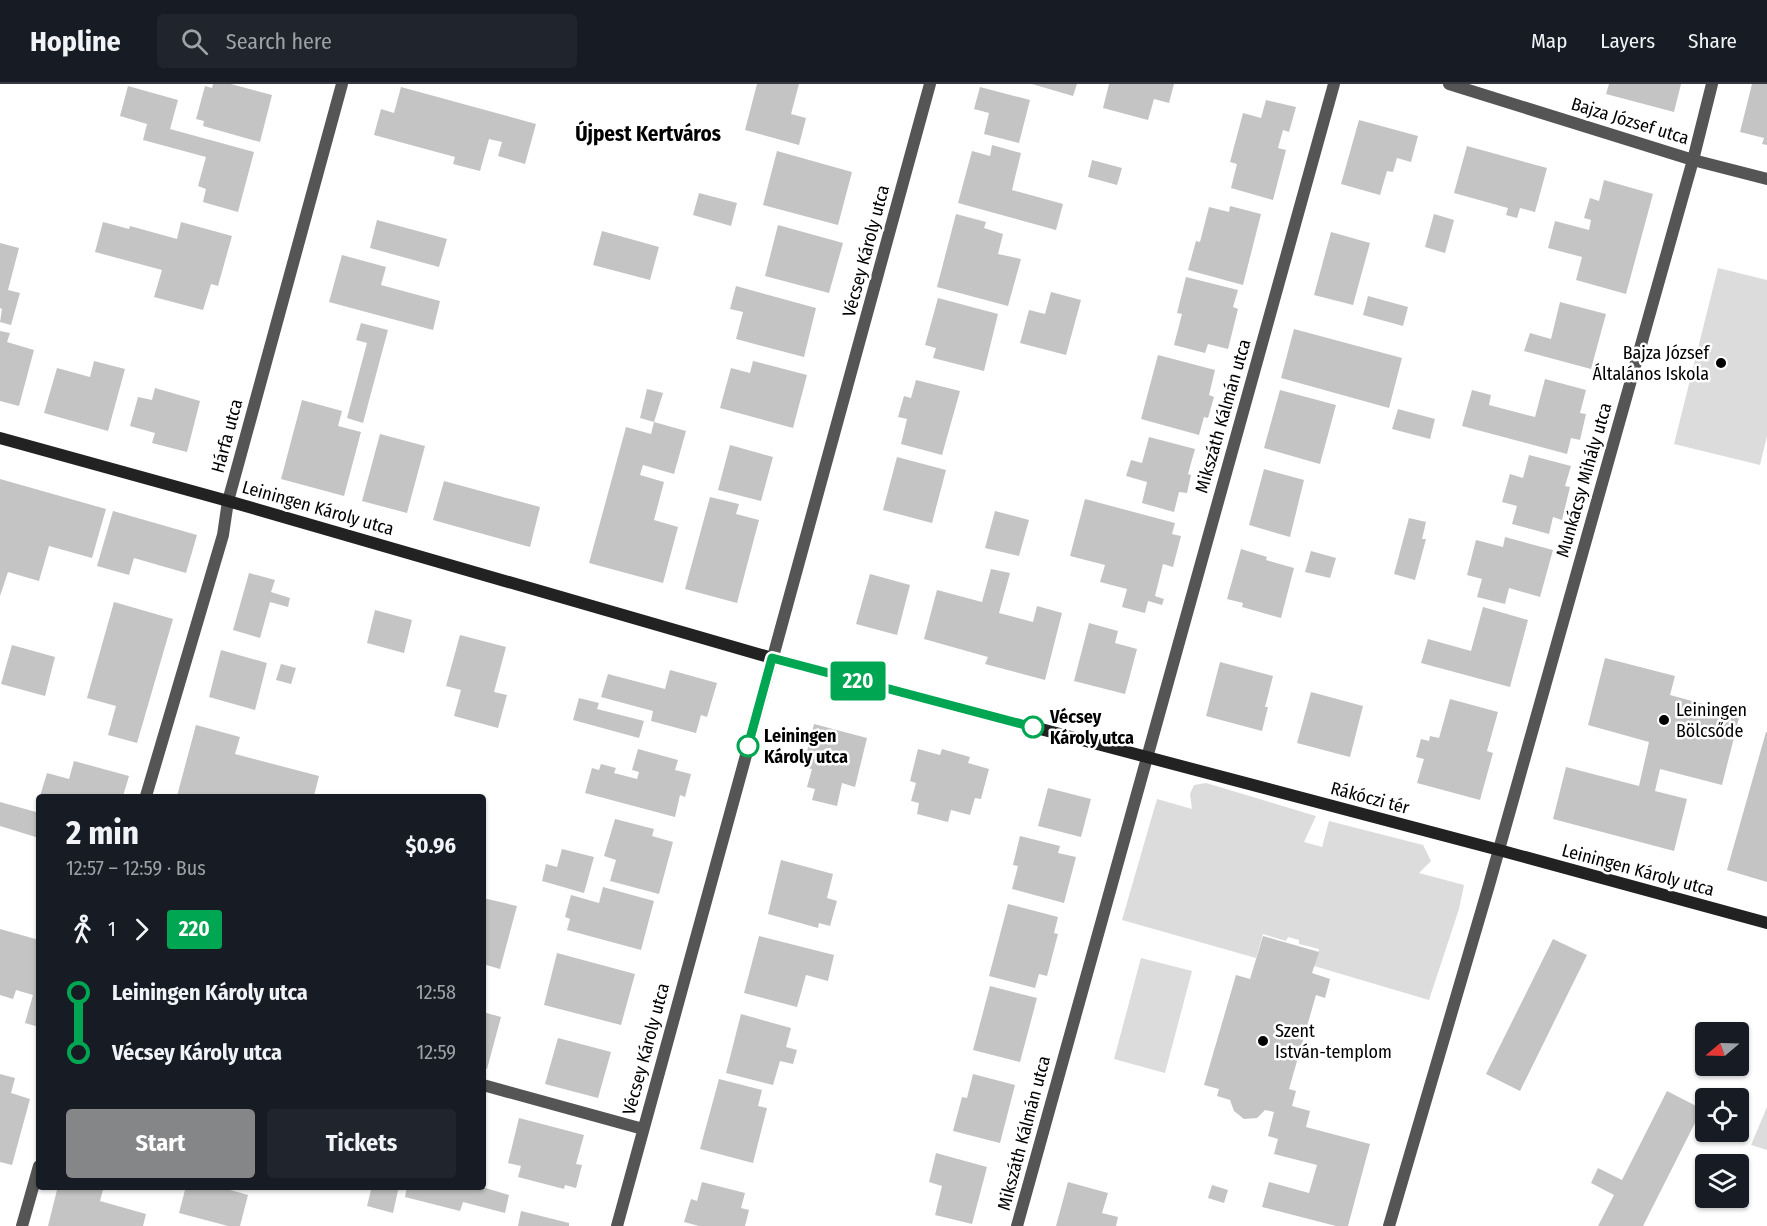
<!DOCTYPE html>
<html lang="en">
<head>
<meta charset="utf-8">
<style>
  :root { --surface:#171b24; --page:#20242c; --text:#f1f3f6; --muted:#9ea1a6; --line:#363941; --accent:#858687 }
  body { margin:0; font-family:"Fira Sans Condensed",sans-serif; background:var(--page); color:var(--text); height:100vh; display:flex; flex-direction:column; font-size:22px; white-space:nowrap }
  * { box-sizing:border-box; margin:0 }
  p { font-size:20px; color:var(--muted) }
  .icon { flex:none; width:33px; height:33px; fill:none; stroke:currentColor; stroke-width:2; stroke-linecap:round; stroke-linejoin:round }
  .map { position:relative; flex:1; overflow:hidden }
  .side { position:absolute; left:36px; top:710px; width:450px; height:396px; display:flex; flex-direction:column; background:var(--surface); border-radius:6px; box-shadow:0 2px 4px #0004 }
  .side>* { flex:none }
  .badge { padding:0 12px; border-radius:4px; font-size:21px; line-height:39px }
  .needle { width:39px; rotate:251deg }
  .controls { position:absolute; left:1695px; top:938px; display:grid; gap:12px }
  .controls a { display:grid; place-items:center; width:54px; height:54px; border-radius:6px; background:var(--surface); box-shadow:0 2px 4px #0004; font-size:30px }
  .map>.badge { position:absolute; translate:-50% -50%; box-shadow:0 0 0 3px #fff }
  .legs { display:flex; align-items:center; gap:9px; height:66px; padding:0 30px; font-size:20px }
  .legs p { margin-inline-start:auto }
  .summary { display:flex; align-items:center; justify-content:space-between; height:102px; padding:0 30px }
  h1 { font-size:33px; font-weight:700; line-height:45px }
  .action { display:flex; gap:12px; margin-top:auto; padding:12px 30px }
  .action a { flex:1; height:69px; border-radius:6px; background:var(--accent); color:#fff; font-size:24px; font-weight:700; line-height:69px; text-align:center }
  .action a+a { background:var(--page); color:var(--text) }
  ul { padding:0 30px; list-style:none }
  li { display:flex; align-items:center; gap:21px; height:60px; font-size:22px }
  li i { display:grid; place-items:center; width:9px; height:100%; margin:0 8px; background:currentColor }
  li i::after { content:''; width:15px; height:15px; margin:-8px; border:4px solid; border-radius:50%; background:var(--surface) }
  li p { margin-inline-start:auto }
  li:first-child i { background:linear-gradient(#0000 50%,currentColor 0) }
  li:last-child i { background:linear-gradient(currentColor 50%,#0000 0) }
  header { display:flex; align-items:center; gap:36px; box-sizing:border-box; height:84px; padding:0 30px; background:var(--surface); border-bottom:2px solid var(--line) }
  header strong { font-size:28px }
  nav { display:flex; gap:33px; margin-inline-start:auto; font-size:21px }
  .search { width:420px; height:54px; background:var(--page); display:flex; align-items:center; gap:15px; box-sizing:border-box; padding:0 21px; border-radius:6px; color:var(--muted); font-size:22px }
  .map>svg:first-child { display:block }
  .green { fill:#dcdcdc }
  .building { fill:#c4c4c4 }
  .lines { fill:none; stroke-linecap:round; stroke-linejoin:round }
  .street { stroke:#555; stroke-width:12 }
  .secondary { stroke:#222; stroke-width:12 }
  .line-1-casing { stroke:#fff; stroke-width:14 }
  .line-1 { stroke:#00a651; stroke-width:9 }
  .poi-dot { fill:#000; stroke:#fff; stroke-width:2 }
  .stop-1-dot { fill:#fff; stroke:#00a651; stroke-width:3 }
  .labels { text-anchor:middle; stroke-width:5; stroke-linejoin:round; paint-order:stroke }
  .street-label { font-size:18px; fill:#000; stroke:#fff }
  .poi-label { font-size:18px; fill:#000; stroke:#fff; text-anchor:start }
  .stop-label { font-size:18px; font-weight:bold; fill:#000; stroke:#fff; text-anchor:start }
  .quarter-label { font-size:21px; font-weight:bold; fill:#000; stroke:#fff }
</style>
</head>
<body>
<header>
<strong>Hopline</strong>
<div class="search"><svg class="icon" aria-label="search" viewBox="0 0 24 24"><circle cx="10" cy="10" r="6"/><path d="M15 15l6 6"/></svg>Search here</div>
<nav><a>Map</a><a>Layers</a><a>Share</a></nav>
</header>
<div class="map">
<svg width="1767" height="1142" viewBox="0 0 1767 1142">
  <rect width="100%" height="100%" fill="#fff"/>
  <path class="green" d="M 1718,184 L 1767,196 L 1767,352 L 1760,381 L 1674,360 Z
    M 1206,699 L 1316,732 L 1304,758 L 1322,763 L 1329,737 L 1423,761 L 1431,777 L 1419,789 L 1464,801 L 1459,825 L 1429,916 L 1314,882 L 1319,865 L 1299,860 L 1299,856 L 1288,853 L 1286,857 L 1263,850 L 1256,874 L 1122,836 L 1157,715 L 1192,725 L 1190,710 L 1194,701 Z
    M 1141,874 L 1192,887 L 1165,989 L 1114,975 Z
    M 1767,1023 L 1767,1066 L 1751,1061 Z"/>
  <path class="building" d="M 213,0 L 231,0 L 272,11 L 260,58 L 203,42 L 204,37 L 196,35 L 205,2 L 212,4 Z
    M 757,0 L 799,0 L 791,30 L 806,34 L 799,61 L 745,46 Z
    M 1032,0 L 1077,0 L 1073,12 Z
    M 1109,0 L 1174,0 L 1169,19 L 1154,15 L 1148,36 L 1103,24 Z
    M 1609,0 L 1681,0 L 1674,28 L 1606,10 Z
    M 1752,0 L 1767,0 L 1767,61 L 1762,60 L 1764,54 L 1740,48 Z
    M 128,2 L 178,16 L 170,45 L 254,68 L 238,128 L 203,118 L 206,105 L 198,102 L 206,73 L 143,56 L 147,40 L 120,32 Z
    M 401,3 L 536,40 L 525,80 L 498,72 L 502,58 L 489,55 L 480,87 L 453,80 L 455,73 L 374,51 L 381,25 L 394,29 Z
    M 980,3 L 1030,16 L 1019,59 L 984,50 L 989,29 L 974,25 Z
    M 1266,16 L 1296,23 L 1289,48 L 1283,46 L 1278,64 L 1286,66 L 1273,116 L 1231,104 L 1237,80 L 1230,78 L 1243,29 L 1261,34 Z
    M 1359,36 L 1418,52 L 1411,78 L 1397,74 L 1393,88 L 1387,87 L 1380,111 L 1341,100 Z
    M 992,61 L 1021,69 L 1012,106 L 1063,120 L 1056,146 L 958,119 L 972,67 L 990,72 Z
    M 1467,62 L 1547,84 L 1535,128 L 1520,124 L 1517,134 L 1506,131 L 1508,124 L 1454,109 Z
    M 777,67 L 852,88 L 838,141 L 763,121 Z
    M 1092,76 L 1122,84 L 1117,101 L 1088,93 Z
    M 1604,96 L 1653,110 L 1626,210 L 1576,196 L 1582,173 L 1548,164 L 1555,137 L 1589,146 L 1591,136 L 1584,134 L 1590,114 L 1599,117 Z
    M 699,109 L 737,119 L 731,142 L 693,131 Z
    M 1230,122 L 1261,130 L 1243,201 L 1188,186 L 1196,157 L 1200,158 L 1209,123 L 1229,128 Z
    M 956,130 L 986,138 L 984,144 L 1003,150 L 998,170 L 1021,175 L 1008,222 L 937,203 Z
    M 1434,130 L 1454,136 L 1445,169 L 1425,163 Z
    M 377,136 L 447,155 L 439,183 L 370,164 Z
    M 103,138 L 129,145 L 130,142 L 177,155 L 181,138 L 232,152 L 218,202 L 211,200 L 203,226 L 154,213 L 162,186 L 95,168 Z
    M 778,141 L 843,159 L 829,209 L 765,192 Z
    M 602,147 L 659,163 L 650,196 L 593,181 Z
    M 1331,148 L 1370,159 L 1353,221 L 1314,211 Z
    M 0,159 L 19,164 L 8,206 L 20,209 L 11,241 L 0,238 L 2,225 L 0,224 Z
    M 342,171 L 386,183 L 381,201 L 440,217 L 433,246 L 329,218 Z
    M 1186,193 L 1238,206 L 1233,223 L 1238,225 L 1228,265 L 1208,260 L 1205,269 L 1174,261 L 1182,230 L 1177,229 Z
    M 736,202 L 816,224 L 804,273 L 736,255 L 743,228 L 730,225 Z
    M 1051,208 L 1081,216 L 1066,271 L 1020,259 L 1029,226 L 1045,230 Z
    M 1368,212 L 1408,223 L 1403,242 L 1363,231 Z
    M 938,214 L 998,230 L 984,287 L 933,274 L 936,264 L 925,261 Z
    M 1560,218 L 1606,230 L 1591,285 L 1524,267 L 1530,249 L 1551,255 Z
    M 361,239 L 388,246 L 363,339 L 347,334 L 367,259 L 356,256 Z
    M 1294,245 L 1402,274 L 1389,324 L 1281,294 Z
    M 0,247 L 10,249 L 7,258 L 34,266 L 19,322 L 0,317 Z
    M 1158,271 L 1215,286 L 1209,311 L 1214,313 L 1208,334 L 1204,333 L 1199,351 L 1141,335 Z
    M 94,277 L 125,285 L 108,347 L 44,329 L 57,284 L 90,293 Z
    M 753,277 L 807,291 L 793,344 L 720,324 L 731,284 L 750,289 Z
    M 1545,295 L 1586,306 L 1580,329 L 1586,330 L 1580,356 L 1571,354 L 1567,370 L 1462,342 L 1472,306 L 1491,311 L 1489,321 L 1535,333 Z
    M 916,296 L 960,307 L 942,371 L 901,360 L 907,335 L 898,333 L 904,312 L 911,314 Z
    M 155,304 L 200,317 L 187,368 L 152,359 L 155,349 L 130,342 L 138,313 L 152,316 Z
    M 647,305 L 663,309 L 654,338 L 640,334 Z
    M 1280,306 L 1336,321 L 1320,380 L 1264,364 Z
    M 302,316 L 342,327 L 338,342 L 361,348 L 344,412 L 281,395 Z
    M 1398,325 L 1435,335 L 1430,355 L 1392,345 Z
    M 654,338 L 686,347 L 674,390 L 643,381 L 640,391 L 664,398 L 654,436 L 678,443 L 663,499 L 589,479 L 626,343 L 651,350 Z
    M 380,350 L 425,362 L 407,429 L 362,417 Z
    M 1149,353 L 1195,365 L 1188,390 L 1191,391 L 1187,409 L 1179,408 L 1174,428 L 1142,419 L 1147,398 L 1126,392 L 1131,376 L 1142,379 Z
    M 730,361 L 773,373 L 761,417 L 718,406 Z
    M 1529,371 L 1571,382 L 1565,402 L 1570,403 L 1562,436 L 1553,433 L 1549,450 L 1512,440 L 1517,422 L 1502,418 L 1510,390 L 1523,394 Z
    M 897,373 L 946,386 L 932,439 L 883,426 Z
    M 1264,385 L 1304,396 L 1290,453 L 1249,441 Z
    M 0,395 L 106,425 L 92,474 L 49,462 L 39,497 L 8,488 L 0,512 Z
    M 444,397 L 540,423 L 530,463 L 433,436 Z
    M 710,413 L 739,420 L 736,430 L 759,436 L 737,519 L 685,505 Z
    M 1085,415 L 1175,439 L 1172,450 L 1181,452 L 1173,483 L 1163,480 L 1155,512 L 1164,515 L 1162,521 L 1148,517 L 1145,529 L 1122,523 L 1127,505 L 1100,498 L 1105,481 L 1070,472 Z
    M 113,427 L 197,451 L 186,489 L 134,474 L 129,491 L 97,482 Z
    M 995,427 L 1029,436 L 1019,472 L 985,464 Z
    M 1409,434 L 1426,438 L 1422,455 L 1426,455 L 1415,496 L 1394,490 Z
    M 1505,453 L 1553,466 L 1540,513 L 1509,504 L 1505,520 L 1477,513 L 1482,495 L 1467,491 L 1476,456 L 1503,463 Z
    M 1241,465 L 1267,473 L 1266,476 L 1294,484 L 1281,534 L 1242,523 L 1243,519 L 1227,515 Z
    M 1311,467 L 1336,474 L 1330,494 L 1305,488 Z
    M 991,485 L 1010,489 L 999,529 L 1033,538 L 1037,522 L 1062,529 L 1045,596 L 985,580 L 988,573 L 924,555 L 937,506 L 982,518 Z
    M 249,489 L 275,496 L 271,508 L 290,514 L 288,523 L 270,518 L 260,554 L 233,546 Z
    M 870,490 L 910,501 L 897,551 L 856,540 Z
    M 114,518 L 173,535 L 137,659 L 108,651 L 116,622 L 87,614 Z
    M 1483,523 L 1528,536 L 1510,603 L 1421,579 L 1428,555 L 1471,567 Z
    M 375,526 L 412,536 L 404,569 L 367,559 Z
    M 1089,539 L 1118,547 L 1115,559 L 1137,565 L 1125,610 L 1074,597 Z
    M 460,551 L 506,563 L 494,608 L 507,611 L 498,644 L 454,632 L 461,606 L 446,602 Z
    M 12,561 L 55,573 L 45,612 L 1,600 Z
    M 221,566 L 267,579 L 255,626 L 209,613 Z
    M 1605,574 L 1675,592 L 1670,611 L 1740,630 L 1722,701 L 1660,685 L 1655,707 L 1687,715 L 1674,767 L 1553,735 L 1566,683 L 1639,702 L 1649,658 L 1588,641 Z
    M 1220,578 L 1273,592 L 1265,623 L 1268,623 L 1262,647 L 1206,632 Z
    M 281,580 L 296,584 L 291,600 L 276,596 Z
    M 670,586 L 717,599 L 707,633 L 701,631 L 696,649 L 651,637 L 653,627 L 601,613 L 608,590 L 665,605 Z
    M 1311,608 L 1363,622 L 1350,673 L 1297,659 Z
    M 579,614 L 599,619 L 597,625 L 644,637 L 639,654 L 573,636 Z
    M 1450,615 L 1498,628 L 1487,667 L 1493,669 L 1480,716 L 1417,699 L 1424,675 L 1416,673 L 1421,655 L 1429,657 L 1430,652 L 1439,654 Z
    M 814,640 L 867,654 L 855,703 L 842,699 L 837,722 L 812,716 L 815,705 L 807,703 L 812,685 L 803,683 Z
    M 196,641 L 240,653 L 235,670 L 319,692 L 314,712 L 177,712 Z
    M 1766,648 L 1767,648 L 1767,798 L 1727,786 Z
    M 638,665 L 678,676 L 675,686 L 691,690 L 685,713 L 680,711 L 675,733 L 585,709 L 592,684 L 599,686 L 601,680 L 616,684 L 614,689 L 637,695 L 639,688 L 632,686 Z
    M 918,665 L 940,671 L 942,665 L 970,673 L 968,679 L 989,685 L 981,715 L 975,714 L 970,731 L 951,726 L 948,738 L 917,730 L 919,719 L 911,717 L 916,699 L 910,697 Z
    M 74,677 L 129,692 L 123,712 L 40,712 L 47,689 L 69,695 Z
    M 1048,704 L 1091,715 L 1081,753 L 1038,742 Z
    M 0,718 L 36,728 L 39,719 L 39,754 L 0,742 Z
    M 615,735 L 654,745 L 652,752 L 673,758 L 659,810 L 610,797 L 616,776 L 604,772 Z
    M 1020,752 L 1060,762 L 1058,769 L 1076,773 L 1064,819 L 1012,805 L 1018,782 L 1013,781 Z
    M 562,765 L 594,773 L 584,809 L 542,797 L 546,780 L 557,783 Z
    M 781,776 L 833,790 L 827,814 L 837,817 L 830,842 L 819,839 L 818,844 L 768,830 Z
    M 603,803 L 654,817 L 641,866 L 567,846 L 570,835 L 565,833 L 571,811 L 599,819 Z
    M 483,814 L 517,822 L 500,885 L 483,880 Z
    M 1008,820 L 1058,833 L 1054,849 L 1058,850 L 1047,892 L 1039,890 L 1035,904 L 989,892 Z
    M 0,845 L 39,856 L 39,943 L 25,939 L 33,911 L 16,906 L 13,915 L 0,911 Z
    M 759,852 L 834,871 L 828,897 L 806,891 L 797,923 L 744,909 Z
    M 1263,852 L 1319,868 L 1312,889 L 1330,895 L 1325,914 L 1316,911 L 1289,1005 L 1296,1007 L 1292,1022 L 1310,1027 L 1306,1043 L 1370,1060 L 1348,1142 L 1336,1142 L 1262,1123 L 1269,1098 L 1309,1109 L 1317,1081 L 1274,1070 L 1278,1055 L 1268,1052 L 1274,1028 L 1265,1026 L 1257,1034 L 1244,1035 L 1234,1027 L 1230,1016 L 1217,1012 L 1219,1005 L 1204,1001 L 1236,891 L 1250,895 Z
    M 1553,855 L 1587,871 L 1520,1007 L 1486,990 Z
    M 557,869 L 635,890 L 621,941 L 544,921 Z
    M 990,902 L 1037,914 L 1020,978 L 973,966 Z
    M 483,928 L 501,933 L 487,985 L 483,984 Z
    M 741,930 L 791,944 L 786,963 L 797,966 L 793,980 L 780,977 L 773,1001 L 726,989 Z
    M 558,954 L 611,968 L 598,1014 L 545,1000 Z
    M 0,990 L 15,994 L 11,1009 L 30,1015 L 12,1081 L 0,1078 Z
    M 973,990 L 1015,1001 L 1000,1059 L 953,1047 L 962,1013 L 967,1014 Z
    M 719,995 L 762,1006 L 758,1022 L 767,1024 L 753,1079 L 700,1065 Z
    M 1667,1007 L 1702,1025 L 1643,1142 L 1598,1142 L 1614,1111 L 1591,1099 L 1598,1084 L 1622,1096 Z
    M 519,1034 L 584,1051 L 576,1080 L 582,1081 L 576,1104 L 565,1101 L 564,1105 L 518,1093 L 521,1082 L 508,1079 Z
    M 936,1069 L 987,1083 L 972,1140 L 935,1131 L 942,1102 L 929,1098 Z
    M 702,1098 L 745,1109 L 741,1124 L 749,1126 L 745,1142 L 699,1142 L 684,1138 L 691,1115 L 697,1117 Z
    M 1068,1098 L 1108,1109 L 1102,1129 L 1118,1133 L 1116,1142 L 1056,1142 Z
    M 1212,1101 L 1228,1106 L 1224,1119 L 1208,1114 Z
    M 58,1102 L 104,1102 L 100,1117 L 146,1130 L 143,1142 L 48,1142 Z
    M 186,1102 L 216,1102 L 248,1111 L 240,1142 L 228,1142 L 179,1129 Z
    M 372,1102 L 399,1102 L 393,1129 L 367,1122 Z
    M 407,1102 L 479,1102 L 509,1111 L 505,1129 L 463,1118 L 460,1127 L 405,1113 Z
    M 521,1127 L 569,1139 L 569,1142 L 518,1142 Z"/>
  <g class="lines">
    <path class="street" d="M 1449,0 L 1693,76 L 1767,95
      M 146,712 L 223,451 L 228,417 L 236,388 L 342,0
      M 483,1001 L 643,1045
      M 22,1142 L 39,1082
      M 617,1142 L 930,0
      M 1017,1142 L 1334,0
      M 1389,1142 L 1489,801 L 1693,76 L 1712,0"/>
    <path class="secondary" d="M 0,354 L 228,417 L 772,574 L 1499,766 L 1767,839"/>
  </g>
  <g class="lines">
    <defs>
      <path id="line-1" d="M 748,662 L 772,574 L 1033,643"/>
    </defs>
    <use href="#line-1" class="line-1-casing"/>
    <use href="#line-1" class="line-1"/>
  </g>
  <g class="poi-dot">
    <circle cx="1721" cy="279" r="6"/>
    <circle cx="1664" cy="636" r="6"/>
    <circle cx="1263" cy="957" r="6"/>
  </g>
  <g class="stop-1-dot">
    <circle cx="1033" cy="643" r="10"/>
    <circle cx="748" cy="662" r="10"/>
  </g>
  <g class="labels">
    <g class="street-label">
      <text transform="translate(1630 37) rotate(17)" y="6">Bajza József utca</text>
      <text transform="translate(866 167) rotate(-75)" y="6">Vécsey Károly utca</text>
      <text transform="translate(1223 332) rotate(-74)" y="6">Mikszáth Kálmán utca</text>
      <text transform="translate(227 352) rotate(-75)" y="6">Hárfa utca</text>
      <text transform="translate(1584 396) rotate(-74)" y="6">Munkácsy Mihály utca</text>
      <text transform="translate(318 424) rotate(16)" y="6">Leiningen Károly utca</text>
      <text transform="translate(1370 714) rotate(15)" y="6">Rákóczi tér</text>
      <text transform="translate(1638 786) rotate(15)" y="6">Leiningen Károly utca</text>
      <text transform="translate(646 965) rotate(-75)" y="6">Vécsey Károly utca</text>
      <text transform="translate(1024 1049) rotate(-75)" y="6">Mikszáth Kálmán utca</text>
    </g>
    <g class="poi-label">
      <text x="1709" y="275" text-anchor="end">Bajza József<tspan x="1709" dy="21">Általános Iskola</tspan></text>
      <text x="1676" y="632">Leiningen<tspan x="1676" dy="21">Bölcsőde</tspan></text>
      <text x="1275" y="953">Szent<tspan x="1275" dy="21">István-templom</tspan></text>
    </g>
    <g class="stop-label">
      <text x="1050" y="639">Vécsey<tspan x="1050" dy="21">Károly utca</tspan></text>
      <text x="764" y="658">Leiningen<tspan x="764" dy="21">Károly utca</tspan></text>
    </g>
    <g class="quarter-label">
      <text x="648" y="57">Újpest Kertváros</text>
    </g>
  </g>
</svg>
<div class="controls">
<a><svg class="needle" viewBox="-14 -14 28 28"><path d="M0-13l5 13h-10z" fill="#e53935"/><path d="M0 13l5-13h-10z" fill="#9ea1a6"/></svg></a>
<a><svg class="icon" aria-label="locate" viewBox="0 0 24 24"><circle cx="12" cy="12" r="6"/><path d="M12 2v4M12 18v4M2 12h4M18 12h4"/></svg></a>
<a><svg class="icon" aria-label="layers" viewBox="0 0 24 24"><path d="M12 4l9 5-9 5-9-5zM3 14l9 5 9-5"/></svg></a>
</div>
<b class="badge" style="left:858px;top:597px;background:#00a651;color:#fff">220</b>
<section class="side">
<div class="summary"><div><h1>2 min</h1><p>12:57 – 12:59 · Bus</p></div><b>$0.96</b></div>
<div class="legs"><svg class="icon" aria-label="walk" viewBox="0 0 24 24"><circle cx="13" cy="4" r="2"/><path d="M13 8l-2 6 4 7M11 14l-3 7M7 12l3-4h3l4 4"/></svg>1<svg class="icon" aria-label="forward" viewBox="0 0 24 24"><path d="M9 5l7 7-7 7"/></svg><b class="badge" style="background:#00a651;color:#fff">220</b></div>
<ul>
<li><i style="color:#00a651"></i><b>Leiningen Károly utca</b><p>12:58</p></li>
<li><i style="color:#00a651"></i><b>Vécsey Károly utca</b><p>12:59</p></li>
</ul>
<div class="action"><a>Start</a><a>Tickets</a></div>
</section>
</div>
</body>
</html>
